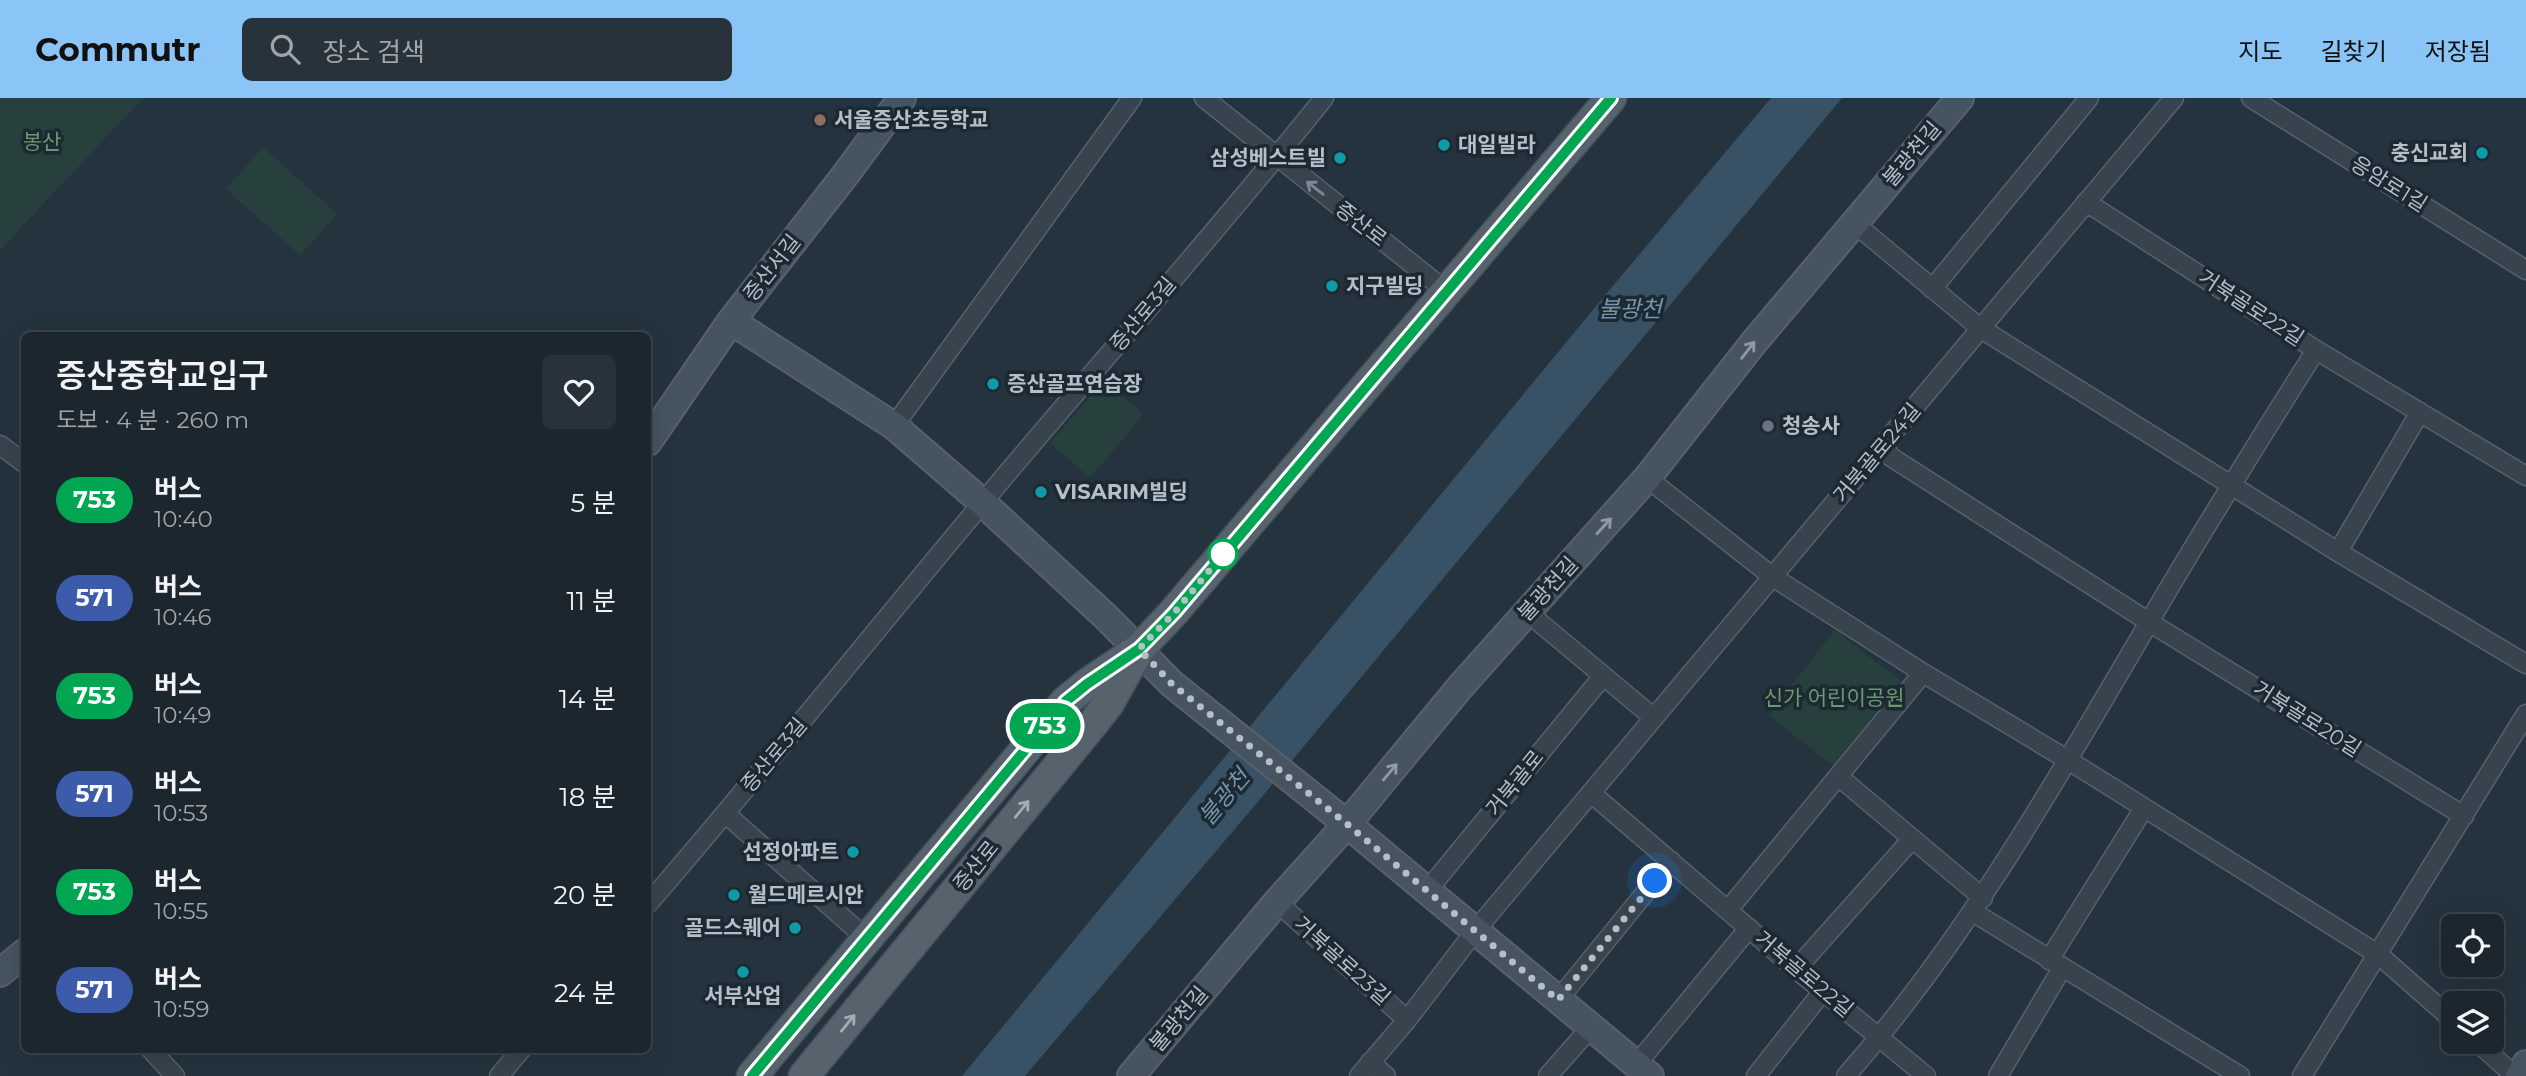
<!DOCTYPE html>
<html lang="ko">
<head>
<meta charset="utf-8">
<style>
  :root { --surface:#1b262e; --page:#28323a; --text:#f1f3f6; --muted:#a0a5aa; --line:#39434a; --accent:#8bc4f6 }
  body { margin:0; font-family:Montserrat,"Noto Sans KR",sans-serif; background:var(--page); color:var(--text); height:100vh; display:flex; flex-direction:column; font-size:26px; white-space:nowrap }
  * { box-sizing:border-box; margin:0 }
  p { font-size:23px; color:var(--muted) }
  .icon { flex:none; width:38px; height:38px; fill:none; stroke:currentColor; stroke-width:2; stroke-linecap:round; stroke-linejoin:round }
  .map { position:relative; flex:1; overflow:hidden }
  .side { position:absolute; left:21px; top:234px; width:630px; height:721px; display:flex; flex-direction:column; background:var(--surface); border-radius:10px; box-shadow:0 7px 28px #0002,0 0 0 2px var(--line) }
  .side>* { flex:none }
  .badge { padding:0 14px; border-radius:23px; font-size:24px; line-height:46px }
  .tools { position:absolute; left:2441px; top:816px; display:grid; gap:14px }
  .tools a { display:grid; place-items:center; width:63px; height:63px; border-radius:10px; background:var(--surface); box-shadow:0 7px 28px #0002,0 0 0 2px var(--line); font-size:35px }
  .you { position:absolute; width:35px; height:35px; margin:-18px; border:5px solid #fff; border-radius:50%; background:#1a73e8; box-shadow:0 0 0 10px #1a73e833 }
  .map>.badge { position:absolute; translate:-50% -50%; box-shadow:0 0 0 4px #fff }
  .round { display:grid; place-items:center; flex:none; width:74px; height:74px; border-radius:10px; background:var(--page) }
  .head { display:flex; align-items:center; justify-content:space-between; height:119px; padding:0 35px }
  h1 { font-size:33px; font-weight:600; line-height:52px }
  ul { padding:0; list-style:none }
  li { display:flex; align-items:center; gap:21px; height:98px; padding:0 35px }
  li div { flex:1 }
  li b { display:block; font-size:26px }
  li em { font-style:normal }
  li .badge { min-width:77px; font-weight:700; text-align:center }
  header { display:flex; align-items:center; gap:42px; box-sizing:border-box; height:98px; padding:0 35px; background:var(--accent); color:#111 }
  header strong { font-size:33px }
  nav { display:flex; gap:38px; margin-inline-start:auto; font-size:24px }
  .search { width:490px; height:63px; background:var(--page); display:flex; align-items:center; gap:18px; box-sizing:border-box; padding:0 24px; border-radius:10px; color:var(--muted); font-size:26px }
  .map>svg:first-child { display:block }
  .green { fill:#27403e }
  .water { fill:#385164 }
  .lines { fill:none; stroke-linecap:round; stroke-linejoin:round }
  .street-casing { stroke:#56626b; stroke-width:21 }
  .secondary-casing { stroke:#56626b; stroke-width:30 }
  .primary-casing { stroke:#445059; stroke-width:33 }
  .street { stroke:#38444d; stroke-width:18 }
  .secondary { stroke:#465460; stroke-width:26 }
  .primary { stroke:#56636d; stroke-width:30 }
  .oneway { stroke:#7c8891 }
  .oneway2 { stroke:#8e9aa4 }
  .oneway3 { stroke:#a1adb6 }
  .line-casing { stroke:#fff; stroke-width:16 }
  .line { stroke:#00a651; stroke-width:10 }
  .walk { stroke:#b4bfc8; stroke-width:7; stroke-dasharray:0 12.6 }
  .education-dot { fill:#8d6e63; stroke:#1d2932; stroke-width:2.5 }
  .culture-dot { fill:#0f9aa8; stroke:#1d2932; stroke-width:2.5 }
  .worship-dot { fill:#6b7280; stroke:#1d2932; stroke-width:2.5 }
  .stop-dot { fill:#fff; stroke:#00a651; stroke-width:3.5 }
  .labels { text-anchor:middle; stroke-width:7; stroke-linejoin:round; paint-order:stroke }
  .poi-label { font-size:21px; font-weight:bold; fill:#b4bfc8; stroke:#1d2932; text-anchor:start }
  .park-label { font-size:21px; fill:#6b996f; stroke:#1d2932 }
  .street-label { font-size:21px; fill:#b4bfc8; stroke:#1d2932 }
  .water-label { font-size:23px; font-style:italic; fill:#7495ab; stroke:#1d2932 }
</style>
</head>
<body>
<header>
<strong>Commutr</strong>
<div class="search"><svg class="icon" aria-label="search" viewBox="0 0 24 24"><circle cx="10" cy="10" r="6"/><path d="M15 15l6 6"/></svg>장소 검색</div>
<nav><a>지도</a><a>길찾기</a><a>저장됨</a></nav>
</header>
<div class="map">
<svg width="2526" height="978" viewBox="0 0 2526 978">
  <rect width="100%" height="100%" fill="#24333d"/>
  <path class="green" d="M 0,0 L 143,0 L 0,152 Z
    M 263,49 L 337,116 L 300,157 L 226,91 Z
    M 1104,282 L 1144,316 L 1090,380 L 1050,345 Z
    M 1835,532 L 1901,583 L 1833,668 L 1768,617 Z"/>
  <path class="water" d="M 1771,0 L 1842,0 L 1251,712 L 1025,978 L 962,978 L 1601,202 Z"/>
  <g class="lines">
    <defs>
      <path id="street" d="M 1204,0 L 1446,193
        M 2251,0 L 2526,172
        M 2086,104 L 2316,252 L 2526,378
        M 1854,125 L 1980,230 L 2338,454 L 2526,566
        M 1932,191 L 2089,0
        M 894,328 L 1132,0
        M 0,347 L 24,365
        M 1883,347 L 1891,359 L 2149,524 L 2464,718
        M 1647,380 L 1773,479 L 1923,575 L 2068,662 L 2379,857 L 2454,923
        M 2338,454 L 2420,314
        M 1527,514 L 1654,620
        M 1839,679 L 1983,800
        M 1591,695 L 1796,871 L 1926,978
        M 726,716 L 867,841
        M 1427,793 L 1603,578
        M 1277,804 L 1407,922
        M 648,806 C 762,674 871,538 983,404 C 1096,269 1214,138 1324,0
        M 1728,812 L 1923,575
        M 1973,814 L 2240,978
        M 2049,862 L 2144,710
        M 1796,871 L 1912,741
        M 1558,902 L 1671,763
        M 2476,943 L 2515,978
        M 151,952 L 175,978
        M 1370,964 L 1386,978
        M 1636,967 L 1749,830
        M 499,978 L 521,952
        M 1359,978 L 1407,922 L 1475,833 L 2174,0
        M 1548,978 L 1591,929
        M 1756,978 L 1823,893
        M 1846,978 C 1966,841 2056,683 2148,526 C 2202,433 2259,342 2316,252
        M 1998,978 L 2062,870
        M 2302,978 L 2526,616"/>
      <path id="secondary" d="M 731,223 L 894,328 L 983,405 L 1106,519 L 1172,586 L 1347,726 L 1650,978
        M 648,344 L 731,223 L 846,76 L 902,0
        M 0,875 L 24,855
        M 1131,978 L 1277,804 L 1347,726 L 1461,588 L 1647,380 L 1755,243 L 1960,0
        M 2519,978 L 2526,966"/>
      <path id="primary" d="M 752,978 L 1066,603 L 1087,586 L 1139,551 L 1173,515 L 1611,0
        M 804,978 L 1091,628 L 1109,605 L 1137,555"/>
    </defs>
    <use href="#street" class="street-casing"/>
    <use href="#secondary" class="secondary-casing"/>
    <use href="#primary" class="primary-casing"/>
    <use href="#street" class="street"/>
    <use href="#secondary" class="secondary"/>
    <use href="#primary" class="primary"/>
  </g>
  <defs><path id="oneway-shaft" d="M-6 0H5M1.5-3L5.5 0L1.5 3" fill="none" stroke-width="1.6" stroke-linecap="round" stroke-linejoin="round" transform="scale(1.75)"/></defs>
  <use class="oneway" href="#oneway-shaft" transform="translate(1315 90) rotate(-142)"/>
  <g class="oneway2">
    <use href="#oneway-shaft" transform="translate(1748 252) rotate(-52)"/>
    <use href="#oneway-shaft" transform="translate(1604 428) rotate(-48)"/>
    <use href="#oneway-shaft" transform="translate(1390 674) rotate(-50)"/>
  </g>
  <g class="oneway3">
    <use href="#oneway-shaft" transform="translate(1022 711) rotate(-51)"/>
    <use href="#oneway-shaft" transform="translate(848 925) rotate(-51)"/>
  </g>
  <g class="lines">
    <defs>
      <path id="line" d="M 752,978 L 1066,603 L 1087,586 L 1139,551 L 1174,515 L 1611,0"/>
    </defs>
    <use href="#line" class="line-casing"/>
    <use href="#line" class="line"/>
    <path class="walk" d="M 1223,456 L 1224,455 L 1174,515 L 1139,551 L 1172,586 L 1347,726 L 1558,902 L 1655,783"/>
  </g>
  <circle class="education-dot" cx="820" cy="22" r="7"/>
  <g class="culture-dot">
    <circle cx="1444" cy="47" r="7"/>
    <circle cx="2482" cy="55" r="7"/>
    <circle cx="1340" cy="60" r="7"/>
    <circle cx="1332" cy="188" r="7"/>
    <circle cx="993" cy="286" r="7"/>
    <circle cx="1041" cy="394" r="7"/>
    <circle cx="853" cy="754" r="7"/>
    <circle cx="734" cy="797" r="7"/>
    <circle cx="795" cy="830" r="7"/>
    <circle cx="743" cy="874" r="7"/>
  </g>
  <circle class="worship-dot" cx="1768" cy="328" r="7"/>
  <circle class="stop-dot" cx="1223" cy="456" r="14"/>
  <g class="labels">
    <g class="poi-label">
      <text x="834" y="29">서울증산초등학교</text>
      <text x="1458" y="54">대일빌라</text>
      <text x="2468" y="62" text-anchor="end">충신교회</text>
      <text x="1326" y="67" text-anchor="end">삼성베스트빌</text>
      <text x="1346" y="195">지구빌딩</text>
      <text x="1007" y="293">증산골프연습장</text>
      <text x="1782" y="335">청송사</text>
      <text x="1055" y="401">VISARIM빌딩</text>
      <text x="839" y="761" text-anchor="end">선정아파트</text>
      <text x="748" y="804">월드메르시안</text>
      <text x="781" y="837" text-anchor="end">골드스퀘어</text>
      <text x="743" y="905" text-anchor="middle">서부산업</text>
    </g>
    <g class="park-label">
      <text x="42" y="51">봉산</text>
      <text x="1834" y="607">신가 어린이공원</text>
    </g>
    <g class="street-label">
      <text transform="translate(1912 56) rotate(-50)" y="7">불광천길</text>
      <text transform="translate(2389 86) rotate(32)" y="7">응암로1길</text>
      <text transform="translate(1361 126) rotate(38)" y="7">증산로</text>
      <text transform="translate(772 170) rotate(-52)" y="7">증산서길</text>
      <text transform="translate(2251 210) rotate(33)" y="7">거북골로22길</text>
      <text transform="translate(1143 216) rotate(-50)" y="7">증산로3길</text>
      <text transform="translate(1877 355) rotate(-50)" y="7">거북골로24길</text>
      <text transform="translate(1548 491) rotate(-48)" y="7">불광천길</text>
      <text transform="translate(2307 621) rotate(32)" y="7">거북골로20길</text>
      <text transform="translate(774 657) rotate(-50)" y="7">증산로3길</text>
      <text transform="translate(1515 685) rotate(-51)" y="7">거북골로</text>
      <text transform="translate(976 768) rotate(-51)" y="7">증산로</text>
      <text transform="translate(1342 863) rotate(42)" y="7">거북골로23길</text>
      <text transform="translate(1804 876) rotate(40)" y="7">거북골로22길</text>
      <text transform="translate(1179 921) rotate(-50)" y="7">불광천길</text>
    </g>
    <g class="water-label">
      <text x="1630" y="219">불광천</text>
      <text transform="translate(1224 699) rotate(-50)" y="8">불광천</text>
    </g>
  </g>
</svg>
<div class="tools">
<a><svg class="icon" aria-label="locate" viewBox="0 0 24 24"><circle cx="12" cy="12" r="6"/><path d="M12 2v4M12 18v4M2 12h4M18 12h4"/></svg></a>
<a><svg class="icon" aria-label="layers" viewBox="0 0 24 24"><path d="M12 4l9 5-9 5-9-5zM3 14l9 5 9-5"/></svg></a>
</div>
<div class="you" style="left:1655px;top:783px"></div>
<b class="badge" style="left:1045px;top:628px;background:#00a651;color:#fff">753</b>
<section class="side">
<div class="head"><div><h1>증산중학교입구</h1><p>도보 · 4 분 · 260 m</p></div><a class="round"><svg class="icon" aria-label="heart" viewBox="0 0 24 24"><path d="M12 20l-8-8c-3-5 5-10 8-4 3-6 11-1 8 4z"/></svg></a></div>
<ul>
<li><span class="badge" style="background:#00a651;color:#fff">753</span><div><b>버스</b><p>10:40</p></div><em>5 분</em></li>
<li><span class="badge" style="background:#3d5bab;color:#fff">571</span><div><b>버스</b><p>10:46</p></div><em>11 분</em></li>
<li><span class="badge" style="background:#00a651;color:#fff">753</span><div><b>버스</b><p>10:49</p></div><em>14 분</em></li>
<li><span class="badge" style="background:#3d5bab;color:#fff">571</span><div><b>버스</b><p>10:53</p></div><em>18 분</em></li>
<li><span class="badge" style="background:#00a651;color:#fff">753</span><div><b>버스</b><p>10:55</p></div><em>20 분</em></li>
<li><span class="badge" style="background:#3d5bab;color:#fff">571</span><div><b>버스</b><p>10:59</p></div><em>24 분</em></li>
</ul>
</section>
</div>
</body>
</html>
